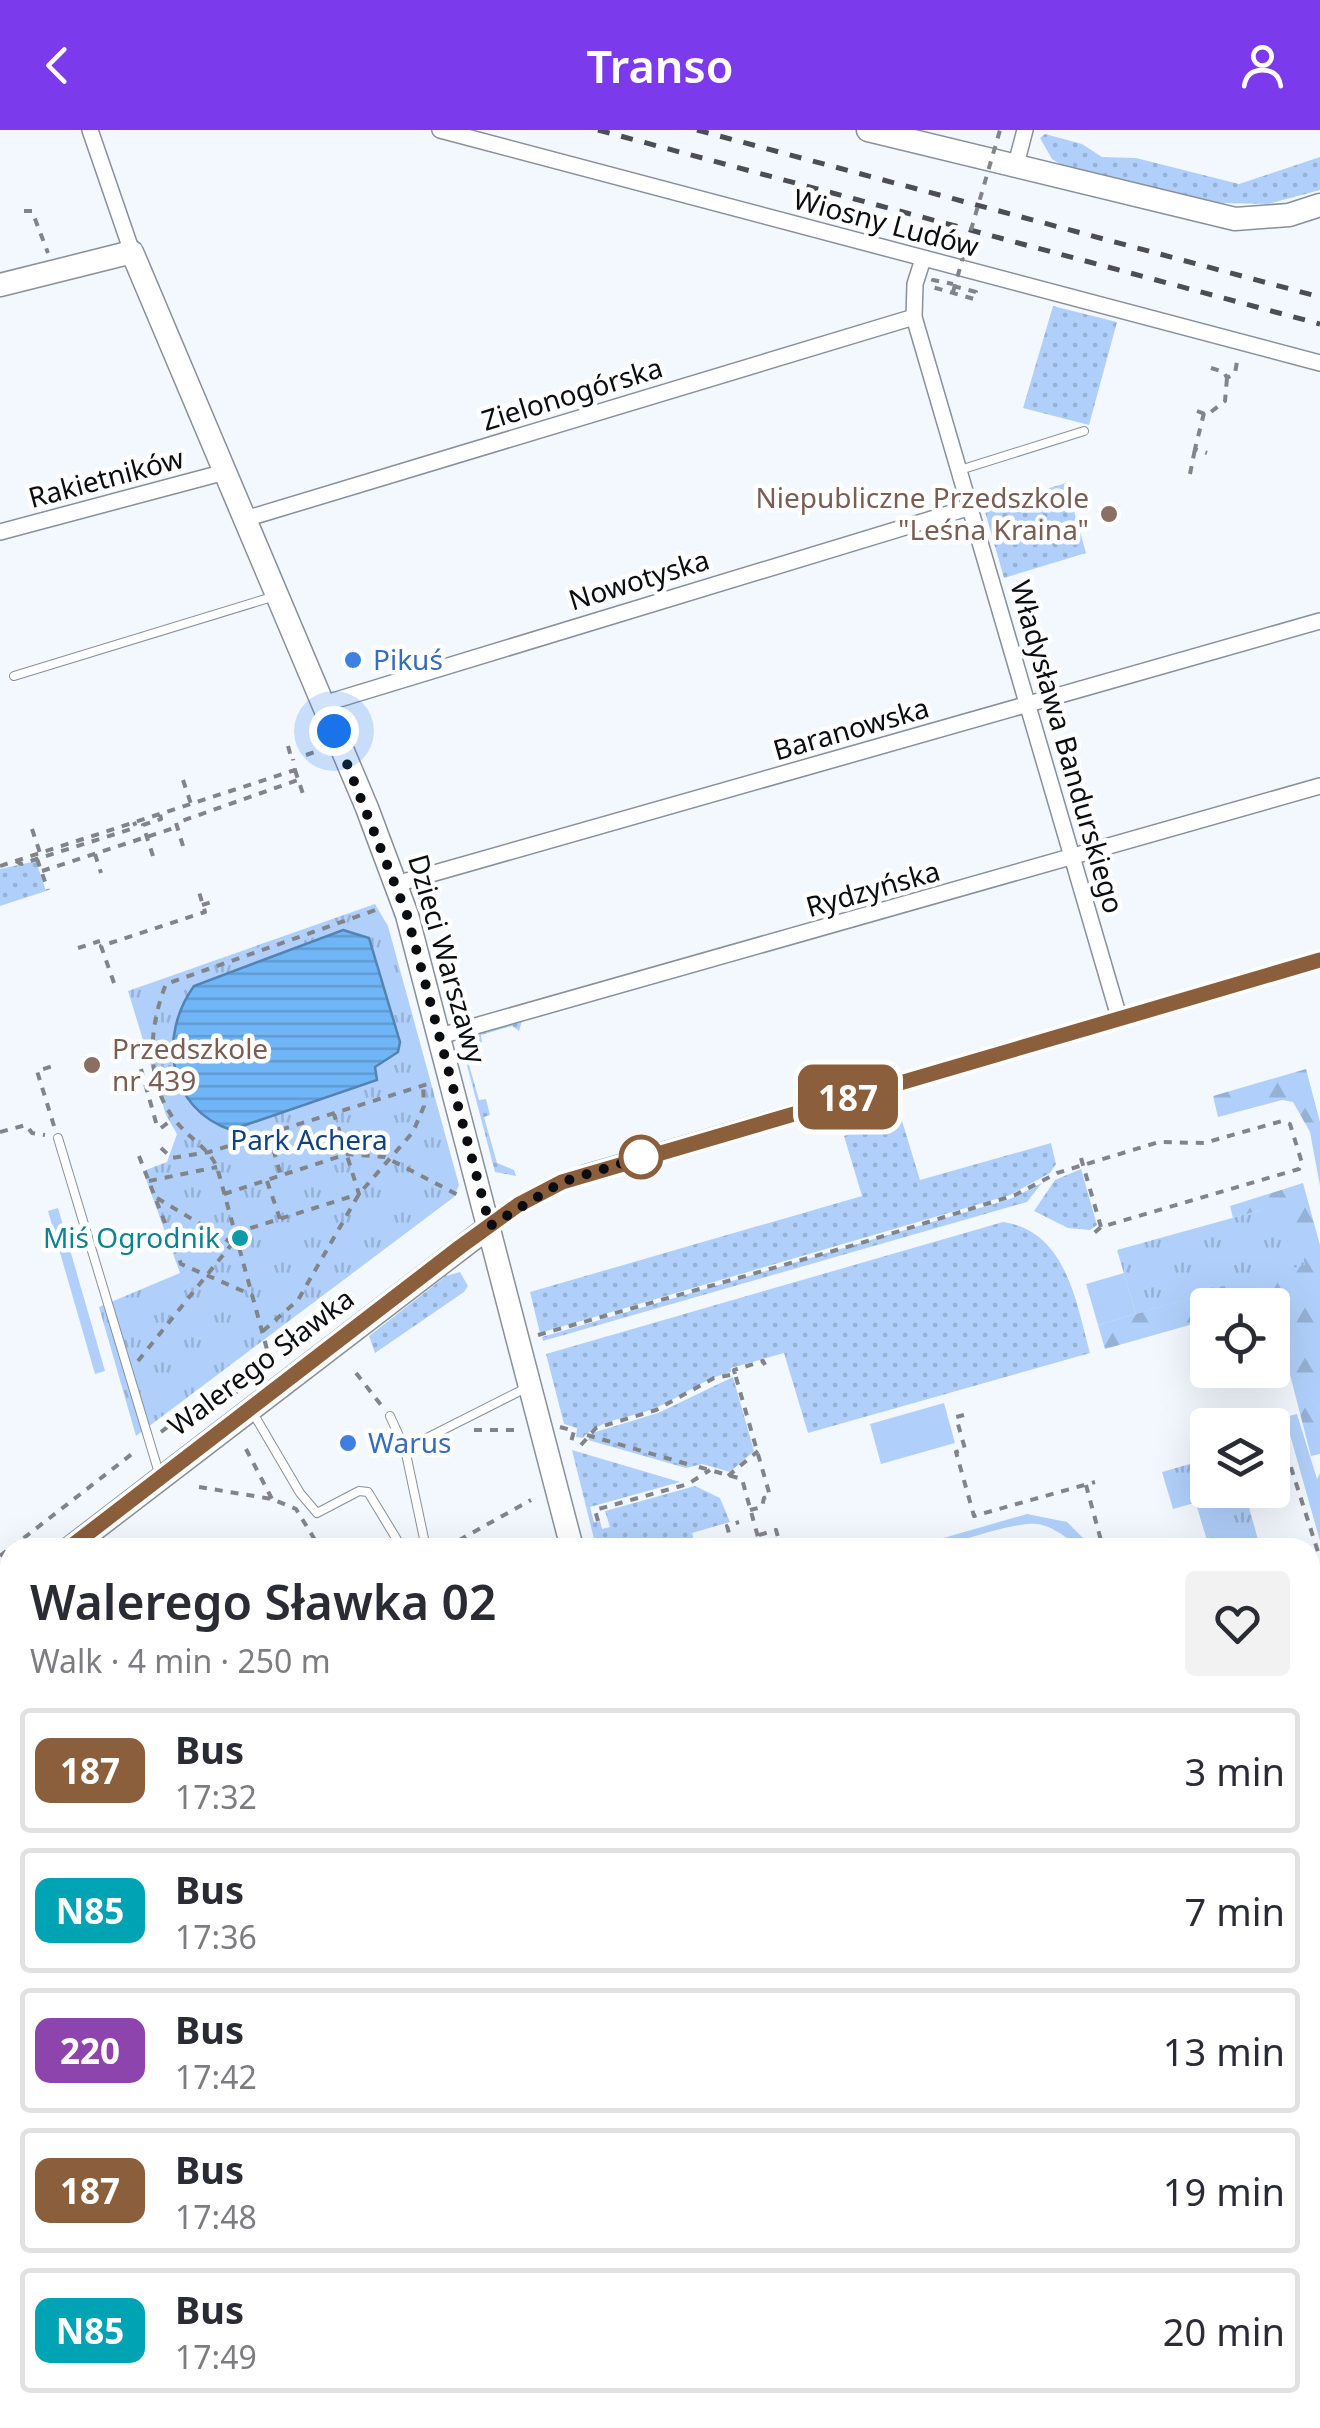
<!DOCTYPE html>
<html lang="en">
<head>
<meta charset="utf-8">
<style>
  :root { --surface:#fff; --page:#f2f2f3; --text:#2b2b33; --muted:#7c7c81; --line:#e1e1e2; --accent:#7c3aed }
  body { margin:0; font-family:"Noto Sans",sans-serif; background:var(--page); color:var(--text); height:100vh; display:flex; flex-direction:column; font-size:38px; white-space:nowrap }
  * { box-sizing:border-box; margin:0 }
  p { font-size:32px; color:var(--muted) }
  .icon { flex:none; width:55px; height:55px; fill:none; stroke:currentColor; stroke-width:2; stroke-linecap:round; stroke-linejoin:round }
  .map { position:relative; flex:1; overflow:hidden }
  .details { position:absolute; left:0px; top:1408px; width:1320px; height:892px; display:flex; flex-direction:column; background:var(--surface); border-radius:30px 30px 0 0; box-shadow:0 10px 40px #0002 }
  .details>* { flex:none }
  .badge { padding:0 20px; border-radius:15px; font-size:35px; line-height:65px }
  .controls { position:absolute; left:1190px; top:1158px; display:grid; gap:20px }
  .controls a { display:grid; place-items:center; width:100px; height:100px; border-radius:10px; background:var(--surface); box-shadow:0 10px 40px #0002; font-size:50px }
  .you { position:absolute; width:50px; height:50px; margin:-25px; border:8px solid #fff; border-radius:50%; background:#1a73e8; box-shadow:0 0 0 15px #1a73e833 }
  .map>.badge { position:absolute; translate:-50% -50%; box-shadow:0 0 0 5px #fff }
  .round { display:grid; place-items:center; flex:none; width:105px; height:105px; border-radius:10px; background:var(--page) }
  .summary { display:flex; align-items:center; justify-content:space-between; height:170px; padding:0 30px }
  h1 { font-size:48px; font-weight:600; line-height:75px }
  ul { padding:0; list-style:none }
  li { display:flex; align-items:center; gap:30px; height:125px; margin:0 20px 15px; padding:0 10px; border:5px solid var(--line); border-radius:10px }
  li div { flex:1 }
  li b { display:block; font-size:38px }
  li em { font-style:normal }
  li .badge { min-width:110px; font-weight:700; text-align:center }
  header { display:flex; justify-content:space-between; align-items:center; height:130px; padding:0 30px; background:var(--accent); color:#fff; font-size:45px; font-weight:600 }
  .map>svg:first-child { display:block }
  .grass { fill:url(#grass-dots) }
  .forest { fill:url(#forest-firs) }
  .park { fill:url(#park-tufts) }
  .pitch { fill:#b0d0fb }
  .water { fill:url(#water-rules); stroke:#5283b2; stroke-width:2.5 }
  .lines { fill:none; stroke-linecap:round; stroke-linejoin:round }
  .lane-casing { stroke:#899099; stroke-width:10 }
  .street-casing { stroke:#899099; stroke-width:18 }
  .secondary-casing { stroke:#899099; stroke-width:25 }
  .path { stroke:#818489; stroke-width:4; stroke-dasharray:8 8; stroke-linecap:butt }
  .lane { stroke:#fff; stroke-width:8 }
  .street { stroke:#fff; stroke-width:15 }
  .secondary { stroke:#fff; stroke-width:22 }
  .rail { stroke:#4b4e52; stroke-width:5; stroke-dasharray:12 12; stroke-linecap:butt }
  .path-bridge { stroke:#818489; stroke-width:4; stroke-dasharray:8 8; stroke-linecap:butt }
  .line-casing { stroke:#fff; stroke-width:22 }
  .line { stroke:#8b5e3c; stroke-width:15 }
  .walk { stroke:#0b0d10; stroke-width:10; stroke-dasharray:0 18 }
  .education-dot { fill:#8d6e63; stroke:#fff; stroke-width:4 }
  .shop-dot { fill:#3f7fe0; stroke:#fff; stroke-width:4 }
  .stop-dot { fill:#fff; stroke:#8b5e3c; stroke-width:5 }
  .culture-dot { fill:#0f9aa8; stroke:#fff; stroke-width:4 }
  .labels { text-anchor:middle; stroke-width:9; stroke-linejoin:round; paint-order:stroke }
  .street-label { font-size:28px; fill:#0b0d10; stroke:#fff }
  .education-label { font-size:28px; fill:#785e54; stroke:#fff; text-anchor:end }
  .shop-label { font-size:28px; fill:#366cbe; stroke:#fff; text-anchor:start }
  .park-label { font-size:28px; fill:#0e4281; stroke:#fff }
  .culture-label { font-size:28px; fill:#0d838f; stroke:#fff; text-anchor:end }
</style>
</head>
<body>
<header><svg class="icon" aria-label="back" viewBox="0 0 24 24"><path d="M15 5l-7 7 7 7"/></svg>Transo<svg class="icon" aria-label="person" viewBox="0 0 24 24"><circle cx="12" cy="8" r="4"/><path d="M4 21q1-7 8-7t8 7"/></svg></header>
<div class="map">
<svg width="1320" height="2298" viewBox="0 0 1320 2298">
  <defs>
    <pattern id="grass-dots" width="8" height="8" patternUnits="userSpaceOnUse" patternTransform="scale(2.5)"><rect width="8" height="8" fill="#b0d0fb"/><path d="M2 2h.1M6 6h.1" fill="none" stroke="#96b1d6" stroke-width="1.8" stroke-linecap="round"/></pattern>
    <pattern id="forest-firs" width="22" height="20" patternUnits="userSpaceOnUse" patternTransform="scale(2.5)"><rect width="22" height="20" fill="#b0d0fb"/><path d="M5 1l3.5 6h-7zM16 11l3.5 6h-7z" fill="#96b1d6"/></pattern>
    <pattern id="park-tufts" width="24" height="20" patternUnits="userSpaceOnUse" patternTransform="scale(2.5)"><rect width="24" height="20" fill="#b0d0fb"/><path d="M3 7l-1-3M5 7V3M7 7l1-3M15 17l-1-3M17 17v-4M19 17l1-3" fill="none" stroke="#96b1d6"/></pattern>
    <pattern id="water-rules" width="6" height="5" patternUnits="userSpaceOnUse" patternTransform="scale(2.5)"><rect width="6" height="5" fill="#70b6f7"/><path d="M0 2.5h6" fill="none" stroke="#609bd3"/></pattern>
  </defs>
  <rect width="100%" height="100%" fill="#f3f8fe"/>
  <path class="grass" d="M 1045,4 L 1082,14 L 1102,27 L 1136,28 L 1239,54 L 1320,27 L 1320,60 L 1268,74 L 1222,73 L 1066,38 L 1052,29 L 1040,8 Z
    M 1053,176 L 1117,192 L 1089,295 L 1023,278 Z
    M 1066,353 L 1086,423 L 1004,448 L 984,378 Z
    M 36,731 L 46,761 L 0,776 L 0,739 Z
    M 522,891 L 519,901 L 512,896 L 481,905 L 482,912 L 466,924 L 479,970 L 486,969 L 490,985 L 484,987 L 497,1033 L 514,1040 L 516,1046 L 495,1042 L 463,920 L 471,906 Z
    M 896,971 L 920,1050 L 1051,1013 L 1056,1034 L 1050,1043 L 1010,1065 L 540,1203 L 530,1162 L 862,1066 L 844,1006 L 855,1002 L 849,983 Z
    M 1081,1039 L 1097,1095 L 1090,1100 L 1068,1098 L 1034,1081 L 1055,1050 Z
    M 1042,1053 L 1027,1072 L 543,1211 L 542,1207 L 1010,1069 Z
    M 1003,1092 C 1067,1101 1076,1173 1090,1223 L 808,1303 L 784,1223 L 731,1238 L 731,1242 C 701,1249 678,1270 650,1280 C 628,1288 598,1290 583,1308 L 576,1307 L 577,1298 L 564,1294 L 546,1224 Z
    M 460,1142 L 468,1156 L 464,1162 L 375,1223 L 369,1206 L 446,1146 Z
    M 733,1247 L 754,1321 L 730,1342 L 702,1334 L 686,1338 L 588,1310 L 592,1303 L 658,1283 Z
    M 572,1320 L 680,1352 L 590,1377 L 594,1392 L 600,1391 L 602,1399 L 610,1397 L 605,1381 L 695,1356 L 720,1368 L 730,1392 L 692,1403 L 696,1417 L 596,1417 Z
    M 1320,1697 L 1320,2086 L 1310,2052 L 1310,1700 Z
    M 1320,2213 L 1320,2298 L 1234,2298 L 1231,2290 L 1310,2290 L 1310,2216 Z
    M 853,2290 L 997,2290 L 1000,2298 L 856,2298 Z"/>
  <path class="forest" d="M 1306,939 L 1320,992 L 1320,1056 L 1310,1002 L 1293,972 L 1282,970 L 1218,987 L 1213,966 Z
    M 1303,1053 L 1320,1115 L 1320,1324 L 1311,1326 L 1272,1175 L 1208,1175 L 1207,1190 L 1105,1219 L 1098,1195 L 1183,1170 L 1261,1080 L 1233,1088 L 1230,1076 Z
    M 1310,2052 L 1320,2086 L 1320,2213 L 1310,2216 Z"/>
  <path class="park" d="M 375,774 L 388,796 L 459,1055 L 454,1067 L 136,1306 L 99,1177 L 180,1143 L 143,1041 L 167,1032 L 177,1004 L 166,985 L 128,861 Z
    M 1261,1080 L 1274,1080 L 1295,1093 L 1305,1135 L 1188,1165 L 1184,1170 L 1136,1184 L 1117,1120 Z
    M 1207,1329 L 1208,1360 L 1236,1361 L 1173,1379 L 1162,1342 Z
    M 1245,1363 L 1259,1413 L 1209,1417 L 1197,1377 Z"/>
  <path class="pitch" d="M 58,1078 L 105,1241 L 95,1244 L 48,1081 Z
    M 1124,1143 L 1136,1184 L 1098,1195 L 1086,1154 Z
    M 944,1273 L 955,1313 L 881,1334 L 870,1294 Z
    M 1297,1284 L 1317,1349 L 1320,1343 L 1320,1411 L 1285,1287 Z
    M 1027,1384 L 1067,1392 L 1092,1417 C 1070,1418 1056,1391 1028,1394 C 988,1398 954,1418 912,1417 Z"/>
  <path class="water" d="M 343,800 L 369,808 L 400,912 L 398,922 L 375,937 L 377,950 L 231,1000 C 167,978 158,906 194,856 Z"/>
  <g class="lines">
    <defs>
      <path id="lane" d="M 960,340 L 1084,301
        M 14,546 L 272,467
        M 58,1008 L 159,1343
        M 253,1283 L 300,1363 L 317,1383 L 359,1361 L 368,1362 L 402,1418
        M 390,1286 L 405,1319 L 426,1418
        M 405,1319 L 526,1258
        M 1310,1677 L 1320,1674"/>
      <path id="street" d="M 90,0 L 132,122
        M 440,0 L 1320,233
        M 1015,38 L 1025,0
        M 923,129 L 915,154 L 914,187 L 1119,887
        M 245,389 L 914,187
        M 0,402 L 225,342
        M 323,574 L 971,377
        M 396,754 L 1320,491
        M 440,906 L 1320,656
        M 490,1096 L 538,1063 L 585,1043 L 1320,830
        M 0,2029 L 10,2026
        M 199,2290 L 201,2298
        M 241,2290 L 243,2298
        M 284,2290 L 285,2298
        M 496,2290 L 498,2298
        M 616,2290 L 618,2298
        M 753,2290 L 756,2298
        M 31,2298 L 60,2290"/>
      <path id="secondary" d="M 868,0 L 1235,89 L 1289,85 L 1320,75
        M 0,155 L 132,122 L 367,678 L 407,785 L 572,1418
        M 70,1418 L 490,1096
        M 0,1470 L 10,1463
        M 818,2290 L 821,2298"/>
    </defs>
    <use href="#lane" class="lane-casing"/>
    <use href="#street" class="street-casing"/>
    <use href="#secondary" class="secondary-casing"/>
    <path class="path" d="M 24,81 L 32,81 L 48,123
      M 953,156 L 976,162 L 974,169 L 932,157 L 933,150 L 953,154
      M 1211,238 L 1224,242 L 1227,248 L 1235,243 L 1238,226
      M 1197,281 L 1207,285 L 1225,271 L 1227,248
      M 1204,283 L 1195,319 L 1207,323
      M 1190,344 L 1195,319
      M 288,616 L 292,630
      M 306,625 L 321,620
      M 295,640 L 303,664
      M 183,650 L 191,674
      M 32,699 L 40,723
      M 183,716 L 176,693 L 298,650
      M 95,724 L 101,743
      M 153,726 L 143,695 L 161,689 L 160,684
      M 37,729 L 48,760
      M 16,731 L 21,734 L 131,699 L 136,697 L 134,692
      M 0,736 L 295,640 L 293,629
      M 42,741 L 177,697
      M 202,775 L 212,772
      M 78,818 L 100,811
      M 114,853 L 101,816 L 205,782 L 199,762
      M 141,939 L 157,996
      M 844,986 L 849,1003
      M 54,996 L 37,941 L 56,935
      M 161,998 L 173,989
      M 0,1002 L 26,995 L 32,1003 L 45,1005
      M 269,1004 L 281,1046
      M 161,1018 L 172,1028 L 209,1022 L 431,953
      M 139,1026 L 181,1134 L 252,1165
      M 1081,1028 L 1101,1097
      M 149,1051 L 217,1037
      M 267,1051 L 280,1089
      M 224,1064 L 347,1024 L 385,1027 L 458,1065
      M 157,1068 L 230,1112
      M 235,1103 L 359,1064 L 334,984
      M 263,1201 L 298,1170 L 359,1064 L 413,1002 L 424,976 L 423,956
      M 538,1205 L 861,1113 L 1015,1065 L 1057,1043 L 1159,1012 L 1204,1013 L 1282,991 L 1290,994 L 1302,1033 L 1299,1039 L 1101,1097 L 1092,1105
      M 138,1231 L 235,1110
      M 271,1234 L 217,1037 C 208,1018 193,1011 180,996 C 144,957 148,899 166,854 L 381,778
      M 356,1243 L 381,1275
      M 735,1244 L 734,1240 L 763,1231 L 765,1235
      M 964,1285 L 956,1287 L 965,1319 L 956,1322 L 974,1386 L 1095,1352
      M 560,1297 L 574,1301 L 571,1312
      M 474,1300 L 514,1300
      M 161,1302 L 193,1277 L 234,1264 L 270,1235
      M 587,1305 L 687,1334
      M 581,1315 L 596,1298 L 656,1280 L 714,1248 L 735,1244 L 770,1366 L 764,1368 L 762,1377 L 750,1380
      M 246,1319 L 272,1369
      M 1286,1322 L 1320,1428
      M 699,1337 L 742,1349 L 761,1418
      M 728,1346 L 758,1321
      M 1086,1355 L 1103,1418
      M 199,1357 L 272,1369 L 296,1379 L 320,1418
      M 598,1391 L 595,1380 L 688,1354 L 710,1340
      M 759,1405 L 776,1400 L 781,1418
      M 11,1418 L 137,1320
      M 445,1418 L 531,1370
      M 733,1418 L 727,1396 L 739,1392
      M 0,1426 L 10,1418
      M 1310,1449 L 1320,1446
      M 1310,1513 L 1320,1510
      M 1310,1578 L 1320,1575
      M 1316,1624 L 1320,1622
      M 0,1731 L 10,1724
      M 0,1732 L 10,1732
      M 0,1828 L 10,1820
      M 0,1951 L 10,1951
      M 0,1967 L 10,1962
      M 0,2053 L 10,2050
      M 0,2148 L 10,2145
      M 0,2249 L 10,2246
      M 694,2290 L 696,2298
      M 724,2290 L 726,2298
      M 848,2290 L 851,2298
      M 74,2296 L 98,2290"/>
    <use href="#lane" class="lane"/>
    <use href="#street" class="street"/>
    <use href="#secondary" class="secondary"/>
    <path class="rail" d="M 598,0 L 1320,194
      M 697,0 L 1320,167"/>
    <path class="path-bridge" d="M 953,162 L 1000,0"/>
  </g>
  <g class="lines">
    <defs>
      <path id="line" d="M 69,1418 L 460,1117 L 518,1075 L 562,1052 L 1320,830"/>
    </defs>
    <use href="#line" class="line-casing"/>
    <use href="#line" class="line"/>
    <path class="walk" d="M 334,601 L 407,785 L 490,1096 L 562,1052 L 645,1026 L 641,1027"/>
  </g>
  <g class="education-dot">
    <circle cx="1109" cy="384" r="10"/>
    <circle cx="92" cy="935" r="10"/>
  </g>
  <g class="shop-dot">
    <circle cx="353" cy="530" r="10"/>
    <circle cx="348" cy="1313" r="10"/>
  </g>
  <circle class="stop-dot" cx="641" cy="1027" r="20"/>
  <circle class="culture-dot" cx="240" cy="1108" r="10"/>
  <g class="labels">
    <g class="street-label">
      <text transform="translate(886 93) rotate(15)" y="10">Wiosny Ludów</text>
      <text transform="translate(572 264) rotate(-17)" y="10">Zielonogórska</text>
      <text transform="translate(106 348) rotate(-15)" y="10">Rakietników</text>
      <text transform="translate(639 450) rotate(-17)" y="10">Nowotyska</text>
      <text transform="translate(851 599) rotate(-16)" y="10">Baranowska</text>
      <text transform="translate(1067 617) rotate(74)" y="10">Władysława Bandurskiego</text>
      <text transform="translate(873 759) rotate(-16)" y="10">Rydzyńska</text>
      <text transform="translate(447 829) rotate(74)" y="10">Dzieci Warszawy</text>
      <text transform="translate(261 1232) rotate(-37)" y="10">Walerego Sławka</text>
    </g>
    <g class="education-label">
      <text x="1089" y="378">Niepubliczne Przedszkole<tspan x="1089" dy="32">"Leśna Kraina"</tspan></text>
      <text x="112" y="929" text-anchor="start">Przedszkole<tspan x="112" dy="32">nr 439</tspan></text>
    </g>
    <g class="shop-label">
      <text x="373" y="540">Pikuś</text>
      <text x="368" y="1323">Warus</text>
    </g>
    <g class="park-label">
      <text x="309" y="1020">Park Achera</text>
    </g>
    <g class="culture-label">
      <text x="220" y="1118">Miś Ogrodnik</text>
    </g>
  </g>
</svg>
<div class="controls">
<a><svg class="icon" aria-label="locate" viewBox="0 0 24 24"><circle cx="12" cy="12" r="6"/><path d="M12 2v4M12 18v4M2 12h4M18 12h4"/></svg></a>
<a><svg class="icon" aria-label="layers" viewBox="0 0 24 24"><path d="M12 4l9 5-9 5-9-5zM3 14l9 5 9-5"/></svg></a>
</div>
<div class="you" style="left:334px;top:601px"></div>
<b class="badge" style="left:848px;top:967px;background:#8b5e3c;color:#fff">187</b>
<section class="details">
<div class="summary"><div><h1>Walerego Sławka 02</h1><p>Walk · 4 min · 250 m</p></div><a class="round"><svg class="icon" aria-label="heart" viewBox="0 0 24 24"><path d="M12 20l-8-8c-3-5 5-10 8-4 3-6 11-1 8 4z"/></svg></a></div>
<ul>
<li><span class="badge" style="background:#8b5e3c;color:#fff">187</span><div><b>Bus</b><p>17:32</p></div><em>3 min</em></li>
<li><span class="badge" style="background:#00a3b4;color:#fff">N85</span><div><b>Bus</b><p>17:36</p></div><em>7 min</em></li>
<li><span class="badge" style="background:#8e44ad;color:#fff">220</span><div><b>Bus</b><p>17:42</p></div><em>13 min</em></li>
<li><span class="badge" style="background:#8b5e3c;color:#fff">187</span><div><b>Bus</b><p>17:48</p></div><em>19 min</em></li>
<li><span class="badge" style="background:#00a3b4;color:#fff">N85</span><div><b>Bus</b><p>17:49</p></div><em>20 min</em></li>
</ul>
</section>
</div>
</body>
</html>
